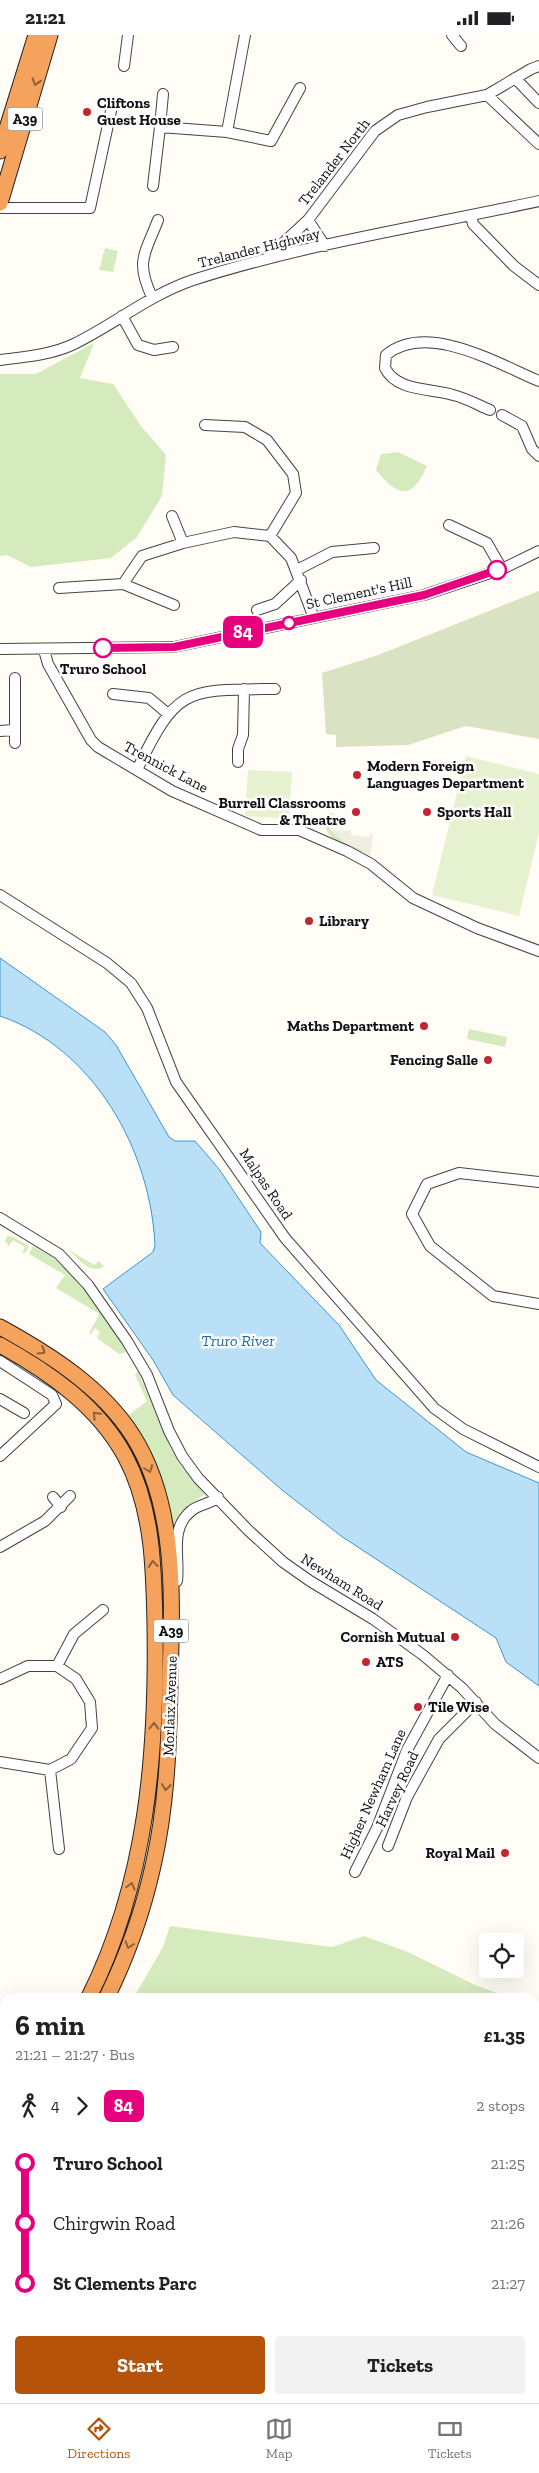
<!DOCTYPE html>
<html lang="en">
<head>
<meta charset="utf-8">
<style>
  :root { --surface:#fff; --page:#f2f2f2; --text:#202124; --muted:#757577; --line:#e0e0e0; --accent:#b45309 }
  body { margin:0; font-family:"Zilla Slab",serif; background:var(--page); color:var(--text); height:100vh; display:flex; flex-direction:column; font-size:19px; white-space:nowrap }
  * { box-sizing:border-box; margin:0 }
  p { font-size:16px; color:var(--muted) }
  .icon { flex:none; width:28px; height:28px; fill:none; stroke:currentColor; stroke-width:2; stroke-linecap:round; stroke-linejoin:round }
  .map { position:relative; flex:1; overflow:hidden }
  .sheet { position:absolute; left:0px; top:1958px; width:540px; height:411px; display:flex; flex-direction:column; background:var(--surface); border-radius:15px 15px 0 0; box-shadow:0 5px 20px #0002 }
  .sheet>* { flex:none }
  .badge { padding:0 10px; border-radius:8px; font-size:18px; line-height:32px }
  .tools { position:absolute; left:479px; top:1898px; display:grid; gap:10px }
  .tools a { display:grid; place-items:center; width:45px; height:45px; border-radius:5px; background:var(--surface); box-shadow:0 5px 20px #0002; font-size:25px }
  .map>.badge { position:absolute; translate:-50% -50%; box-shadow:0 0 0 2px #fff }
  .legs { display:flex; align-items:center; gap:8px; height:55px; padding:0 15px; font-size:16px }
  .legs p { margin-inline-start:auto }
  .head { display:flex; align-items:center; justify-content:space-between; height:85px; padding:0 15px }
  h1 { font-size:28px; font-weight:800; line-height:38px }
  .action { display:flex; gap:10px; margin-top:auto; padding:10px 15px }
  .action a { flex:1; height:58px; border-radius:5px; background:var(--accent); color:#fff; font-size:20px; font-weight:800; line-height:58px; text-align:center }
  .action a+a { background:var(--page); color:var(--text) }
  ul { padding:0 15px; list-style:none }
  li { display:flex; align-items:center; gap:18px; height:60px; font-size:19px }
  li i { display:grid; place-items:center; width:8px; height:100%; margin:0 6px; background:currentColor }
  li i::after { content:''; width:12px; height:12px; margin:-6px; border:4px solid; border-radius:50%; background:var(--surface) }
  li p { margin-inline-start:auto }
  li:first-child i { background:linear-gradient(#0000 50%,currentColor 0) }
  li:last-child i { background:linear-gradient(currentColor 50%,#0000 0) }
  .status { display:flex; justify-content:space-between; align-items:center; height:35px; padding:0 25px; background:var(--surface); direction:ltr }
  .status svg { height:14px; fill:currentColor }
  .dock { display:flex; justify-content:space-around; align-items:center; height:70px; border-top:1px solid var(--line); background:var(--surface); font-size:14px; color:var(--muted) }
  .dock a { display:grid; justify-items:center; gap:2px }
  .dock .on { color:var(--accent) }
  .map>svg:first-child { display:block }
  .green { fill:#d5ebbd }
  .cemetery { fill:#d9e3c4 }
  .pitch { fill:#e6f2cf }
  .plaza { fill:#f1ede2 }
  .water { fill:#b9e0f7; stroke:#3f96cf }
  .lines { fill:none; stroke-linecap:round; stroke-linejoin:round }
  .minor-casing { stroke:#444; stroke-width:12 }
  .highway-casing { stroke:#222; stroke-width:17 }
  .minor { stroke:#fff; stroke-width:10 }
  .highway { stroke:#f5a25d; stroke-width:15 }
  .oneway { stroke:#8e613b }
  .line-1-casing { stroke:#fff; stroke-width:11 }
  .line-1 { stroke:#e6007e; stroke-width:8 }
  .poi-dot { fill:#c4262e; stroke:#fff; stroke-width:2 }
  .stop-1-dot { fill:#fff; stroke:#e6007e; stroke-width:2.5 }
  .labels { text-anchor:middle; stroke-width:5; stroke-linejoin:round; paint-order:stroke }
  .shield { fill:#fff; stroke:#585858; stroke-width:1 }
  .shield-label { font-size:14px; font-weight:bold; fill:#111 }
  .poi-label { font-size:15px; font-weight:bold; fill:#111; stroke:#fff; text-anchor:start }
  .street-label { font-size:15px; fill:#111; stroke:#fff }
  .stop-label { font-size:15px; font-weight:bold; fill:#111; stroke:#fff }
  .water-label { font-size:16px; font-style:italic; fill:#1768a6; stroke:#fff }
</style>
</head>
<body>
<div class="status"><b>21:21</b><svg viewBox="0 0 49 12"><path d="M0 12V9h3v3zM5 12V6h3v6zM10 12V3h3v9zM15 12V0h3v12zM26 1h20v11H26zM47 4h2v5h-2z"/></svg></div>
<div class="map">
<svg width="539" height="2368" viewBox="0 0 539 2368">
  <rect width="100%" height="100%" fill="#fffdf5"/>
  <path class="green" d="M 105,213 L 118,216 L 113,237 L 99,235 Z
    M 94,308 L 80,343 L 113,349 L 141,391 L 166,420 L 162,461 L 137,502 L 111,523 L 31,532 L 7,520 L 0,521 L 0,339 L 36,339 Z
    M 398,417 L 427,431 C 412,465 399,463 376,435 L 381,419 Z
    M 327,778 L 332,778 L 331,795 L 344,807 L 362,815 L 362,818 C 352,818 330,805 326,794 C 325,789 327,783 327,778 Z
    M 469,994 L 507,1002 L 505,1012 L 467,1004 Z
    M 7,1201 L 13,1202 L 29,1211 L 26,1217 L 22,1218 L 25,1212 L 13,1205 L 9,1211 L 5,1206 Z
    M 33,1211 L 56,1224 L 77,1244 L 123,1308 L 126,1314 L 124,1318 L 119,1319 L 97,1303 L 100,1297 L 95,1293 L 91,1299 L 89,1298 L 99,1280 L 98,1278 L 56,1253 L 65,1240 L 29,1219 Z
    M 69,1215 L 94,1230 L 99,1226 L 104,1232 C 88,1239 79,1224 69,1215 Z
    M 0,1298 L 61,1336 L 97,1366 L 94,1369 L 0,1304 Z
    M 138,1336 L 171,1414 L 181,1431 L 205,1459 L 180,1477 L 171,1496 L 126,1382 L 147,1366 L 135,1340 Z
    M 134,1860 L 139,1860 L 128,1896 L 102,1962 L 96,1962 Z
    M 170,1891 L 332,1912 L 364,1901 L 408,1917 L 475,1950 L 508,1962 L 134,1962 L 163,1912 Z
    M 5,2157 L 5,2217 L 0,2217 L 0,2162 Z"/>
  <path class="cemetery" d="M 539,556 L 539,704 L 466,691 L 408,710 L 336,712 L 336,700 L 326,699 L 322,638 L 378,620 Z"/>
  <path class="pitch" d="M 466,721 L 539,739 L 539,798 L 519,881 L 432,860 Z
    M 248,735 L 292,737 L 289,784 L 245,781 Z"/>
  <path class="plaza" d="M 332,778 L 335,779 L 333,795 L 351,796 L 351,800 L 369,802 L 370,798 L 373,799 L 370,825 L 360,818 L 362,818 L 362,815 L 344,807 L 330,795 Z"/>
  <path class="water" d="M 0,923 L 105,997 L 116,1010 L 169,1102 L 175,1106 L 195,1106 L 219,1134 L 261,1197 L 260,1208 L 339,1290 L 376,1345 L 466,1417 L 539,1448 L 539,1651 L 506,1627 L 496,1603 L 341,1501 L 282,1455 L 173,1360 L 153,1325 L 103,1254 L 153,1217 L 155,1211 C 151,1116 94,1013 0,981 Z"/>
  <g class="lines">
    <defs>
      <path id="minor" d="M 452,0 L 461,11
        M 124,31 L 128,0
        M 515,43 L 539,68
        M 487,60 L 539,109
        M 160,92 L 163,59
        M 227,97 L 271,106 L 300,53
        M 153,151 L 160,92 L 227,97 L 245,0
        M 0,173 L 90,173 L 111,76
        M 471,181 L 473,189 L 514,231 L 539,250
        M 308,185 L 325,211
        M 266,224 L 308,185 L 375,96 L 398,80 L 427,72 L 487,60 L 531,34 L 539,31
        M 152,262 C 135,226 145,219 158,185
        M 122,281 L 138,310 L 154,315 L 173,312
        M 0,325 C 24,322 51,320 74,309 C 115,289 149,260 193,245 C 305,209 424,191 539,166
        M 490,375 C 478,370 466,363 453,360 C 431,353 397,357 385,333 L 386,320 C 427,286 498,329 539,346
        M 502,380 L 522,391 L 532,414 L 539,421
        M 205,390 L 245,392 L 267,405 L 293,439 L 296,458 L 270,501
        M 172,481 L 183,508
        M 449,490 L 487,508 L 502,534
        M 297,535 L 332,517 L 374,513
        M 123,549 L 174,570
        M 59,553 L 123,549 L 142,521 L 183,508 L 234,497 L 270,501 L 291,523 L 314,583
        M 257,575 L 275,569 L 301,545
        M 0,614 L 174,612 L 424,560 L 502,534 L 539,516
        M 44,615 L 48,629 L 91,705 L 98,712 L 172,756 L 261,795 L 299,795 L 347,816 L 371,829 L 413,863 L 477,893 L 539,916
        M 113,659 L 149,663 L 167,678
        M 0,696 L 13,695
        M 15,708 L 15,643
        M 238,727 L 238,714 L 243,700 L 244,654
        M 137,735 C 177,651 186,655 275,654
        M 0,860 L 107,928 L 131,948 L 147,973 L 176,1047 L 285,1203 L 434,1373 L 463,1394 L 539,1432
        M 539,1147 L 459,1138 L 427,1149 L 412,1179 L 430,1211 L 493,1261 L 539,1269
        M 0,1183 L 59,1219 L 88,1250 L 127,1306 L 147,1340 L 169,1396 L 182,1421 L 198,1443 L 248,1495 L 283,1527 L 310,1546 L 373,1584 L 423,1620 L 462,1653 L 495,1689 L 539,1723
        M 0,1326 L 52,1360 L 56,1369 L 0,1421
        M 0,1364 L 24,1378
        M 53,1462 L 61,1472
        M 0,1512 L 45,1486 L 70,1461
        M 177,1546 C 180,1522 169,1494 191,1476 C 199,1469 211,1469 218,1462
        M 57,1631 L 74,1599 L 103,1575
        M 0,1644 L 28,1631 L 57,1631 L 76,1644 L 90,1667 L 92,1693 L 71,1724 L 50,1735 L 0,1727
        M 50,1735 L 59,1814
        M 388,1811 L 407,1762 L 439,1704 L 476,1667
        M 355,1837 L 377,1793 L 407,1715 L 448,1640
        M 0,2268 L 5,2269
        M 86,2364 L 87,2368"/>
      <path id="highway" d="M 0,116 L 36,0
        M 0,168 L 50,0
        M 0,1292 C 49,1319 102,1352 133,1401 C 178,1472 172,1567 170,1647 C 169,1709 167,1770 153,1831 C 143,1876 127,1921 107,1962
        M 0,1310 C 49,1337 98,1371 125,1421 C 153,1473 154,1534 155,1591 C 157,1719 147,1846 89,1962
        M 0,2103 L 5,2097
        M 0,2128 L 5,2122"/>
    </defs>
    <use href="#minor" class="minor-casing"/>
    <use href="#highway" class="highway-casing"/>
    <use href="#minor" class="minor"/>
    <use href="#highway" class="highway"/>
  </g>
  <defs><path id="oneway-chevron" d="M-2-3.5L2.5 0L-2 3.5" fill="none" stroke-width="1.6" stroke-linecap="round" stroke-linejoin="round" transform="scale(1.25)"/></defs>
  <g class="oneway">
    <use href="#oneway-chevron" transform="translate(36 47) rotate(107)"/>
    <use href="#oneway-chevron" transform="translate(42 1316) rotate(32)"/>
    <use href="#oneway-chevron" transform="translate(96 1380) rotate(-134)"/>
    <use href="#oneway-chevron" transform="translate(149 1434) rotate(69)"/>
    <use href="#oneway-chevron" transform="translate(153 1529) rotate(-95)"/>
    <use href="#oneway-chevron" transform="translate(154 1691) rotate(-89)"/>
    <use href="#oneway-chevron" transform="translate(166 1752) rotate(96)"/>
    <use href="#oneway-chevron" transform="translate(131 1851) rotate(-74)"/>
    <use href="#oneway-chevron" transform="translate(129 1910) rotate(108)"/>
  </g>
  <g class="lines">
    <defs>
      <path id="line-1" d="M 103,613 L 174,612 L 424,560 L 497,535"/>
    </defs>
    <use href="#line-1" class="line-1-casing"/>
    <use href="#line-1" class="line-1"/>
  </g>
  <g class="poi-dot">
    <circle cx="87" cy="77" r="5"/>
    <circle cx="357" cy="740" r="5"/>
    <circle cx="356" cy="777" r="5"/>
    <circle cx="427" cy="777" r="5"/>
    <circle cx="309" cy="886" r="5"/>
    <circle cx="424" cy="991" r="5"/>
    <circle cx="488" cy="1025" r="5"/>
    <circle cx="455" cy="1602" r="5"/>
    <circle cx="366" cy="1627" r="5"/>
    <circle cx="418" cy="1672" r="5"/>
    <circle cx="505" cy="1818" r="5"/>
  </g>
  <g class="stop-1-dot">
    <circle cx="497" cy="535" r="9"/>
    <circle cx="289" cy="588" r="6"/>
    <circle cx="103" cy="613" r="9"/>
  </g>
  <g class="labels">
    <g class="shield">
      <rect x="7.5" y="72.5" width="35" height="23" rx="4"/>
      <rect x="153.5" y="1584.5" width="35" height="23" rx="4"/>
    </g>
    <g class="shield-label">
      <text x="25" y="89">A39</text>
      <text x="171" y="1601">A39</text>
    </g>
    <g class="poi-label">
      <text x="97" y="73">Cliftons<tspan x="97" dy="17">Guest House</tspan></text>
      <text x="367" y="736">Modern Foreign<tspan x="367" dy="17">Languages Department</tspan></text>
      <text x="346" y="773" text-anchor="end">Burrell Classrooms<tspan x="346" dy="17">&amp; Theatre</tspan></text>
      <text x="437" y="782">Sports Hall</text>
      <text x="319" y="891">Library</text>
      <text x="414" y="996" text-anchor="end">Maths Department</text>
      <text x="478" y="1030" text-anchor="end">Fencing Salle</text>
      <text x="445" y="1607" text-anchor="end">Cornish Mutual</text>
      <text x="376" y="1632">ATS</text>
      <text x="428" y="1677">Tile Wise</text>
      <text x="495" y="1823" text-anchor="end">Royal Mail</text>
    </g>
    <g class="street-label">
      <text transform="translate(334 127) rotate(-52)" y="5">Trelander North</text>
      <text transform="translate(259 213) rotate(-14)" y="5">Trelander Highway</text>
      <text transform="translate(359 558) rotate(-12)" y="5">St Clement's Hill</text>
      <text transform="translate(166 732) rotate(28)" y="5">Trennick Lane</text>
      <text transform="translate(266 1149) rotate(56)" y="5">Malpas Road</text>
      <text transform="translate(342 1547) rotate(32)" y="5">Newham Road</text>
      <text transform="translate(170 1671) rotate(-88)" y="5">Morlaix Avenue</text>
      <text transform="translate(397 1754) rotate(-65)" y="5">Harvey Road</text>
      <text transform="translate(373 1759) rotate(-66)" y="5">Higher Newham Lane</text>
    </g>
    <g class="stop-label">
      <text x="103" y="639">Truro School</text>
    </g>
    <g class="water-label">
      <text x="238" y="1311">Truro River</text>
    </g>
  </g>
</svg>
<div class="tools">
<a><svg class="icon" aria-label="locate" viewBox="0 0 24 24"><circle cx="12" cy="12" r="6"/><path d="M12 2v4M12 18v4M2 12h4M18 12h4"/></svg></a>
</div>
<b class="badge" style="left:243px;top:597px;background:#e6007e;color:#fff">84</b>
<section class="sheet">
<div class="head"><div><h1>6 min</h1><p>21:21 – 21:27 · Bus</p></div><b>£1.35</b></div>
<div class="legs"><svg class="icon" aria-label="walk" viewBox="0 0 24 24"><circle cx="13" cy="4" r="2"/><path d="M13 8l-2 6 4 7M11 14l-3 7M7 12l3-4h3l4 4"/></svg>4<svg class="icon" aria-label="forward" viewBox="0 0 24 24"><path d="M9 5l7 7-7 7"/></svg><b class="badge" style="background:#e6007e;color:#fff">84</b><p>2 stops</p></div>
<ul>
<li><i style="color:#e6007e"></i><b>Truro School</b><p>21:25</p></li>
<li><i style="color:#e6007e"></i><span>Chirgwin Road</span><p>21:26</p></li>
<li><i style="color:#e6007e"></i><b>St Clements Parc</b><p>21:27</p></li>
</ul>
<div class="action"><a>Start</a><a>Tickets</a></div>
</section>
</div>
<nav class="dock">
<a class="on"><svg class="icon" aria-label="directions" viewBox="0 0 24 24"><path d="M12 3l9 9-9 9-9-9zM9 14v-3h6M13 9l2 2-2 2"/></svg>Directions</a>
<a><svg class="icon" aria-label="map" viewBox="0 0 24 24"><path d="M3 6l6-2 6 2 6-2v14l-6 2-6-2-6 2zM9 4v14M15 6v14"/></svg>Map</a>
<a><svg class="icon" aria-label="tickets" viewBox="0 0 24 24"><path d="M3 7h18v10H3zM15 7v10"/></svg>Tickets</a>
</nav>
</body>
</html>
